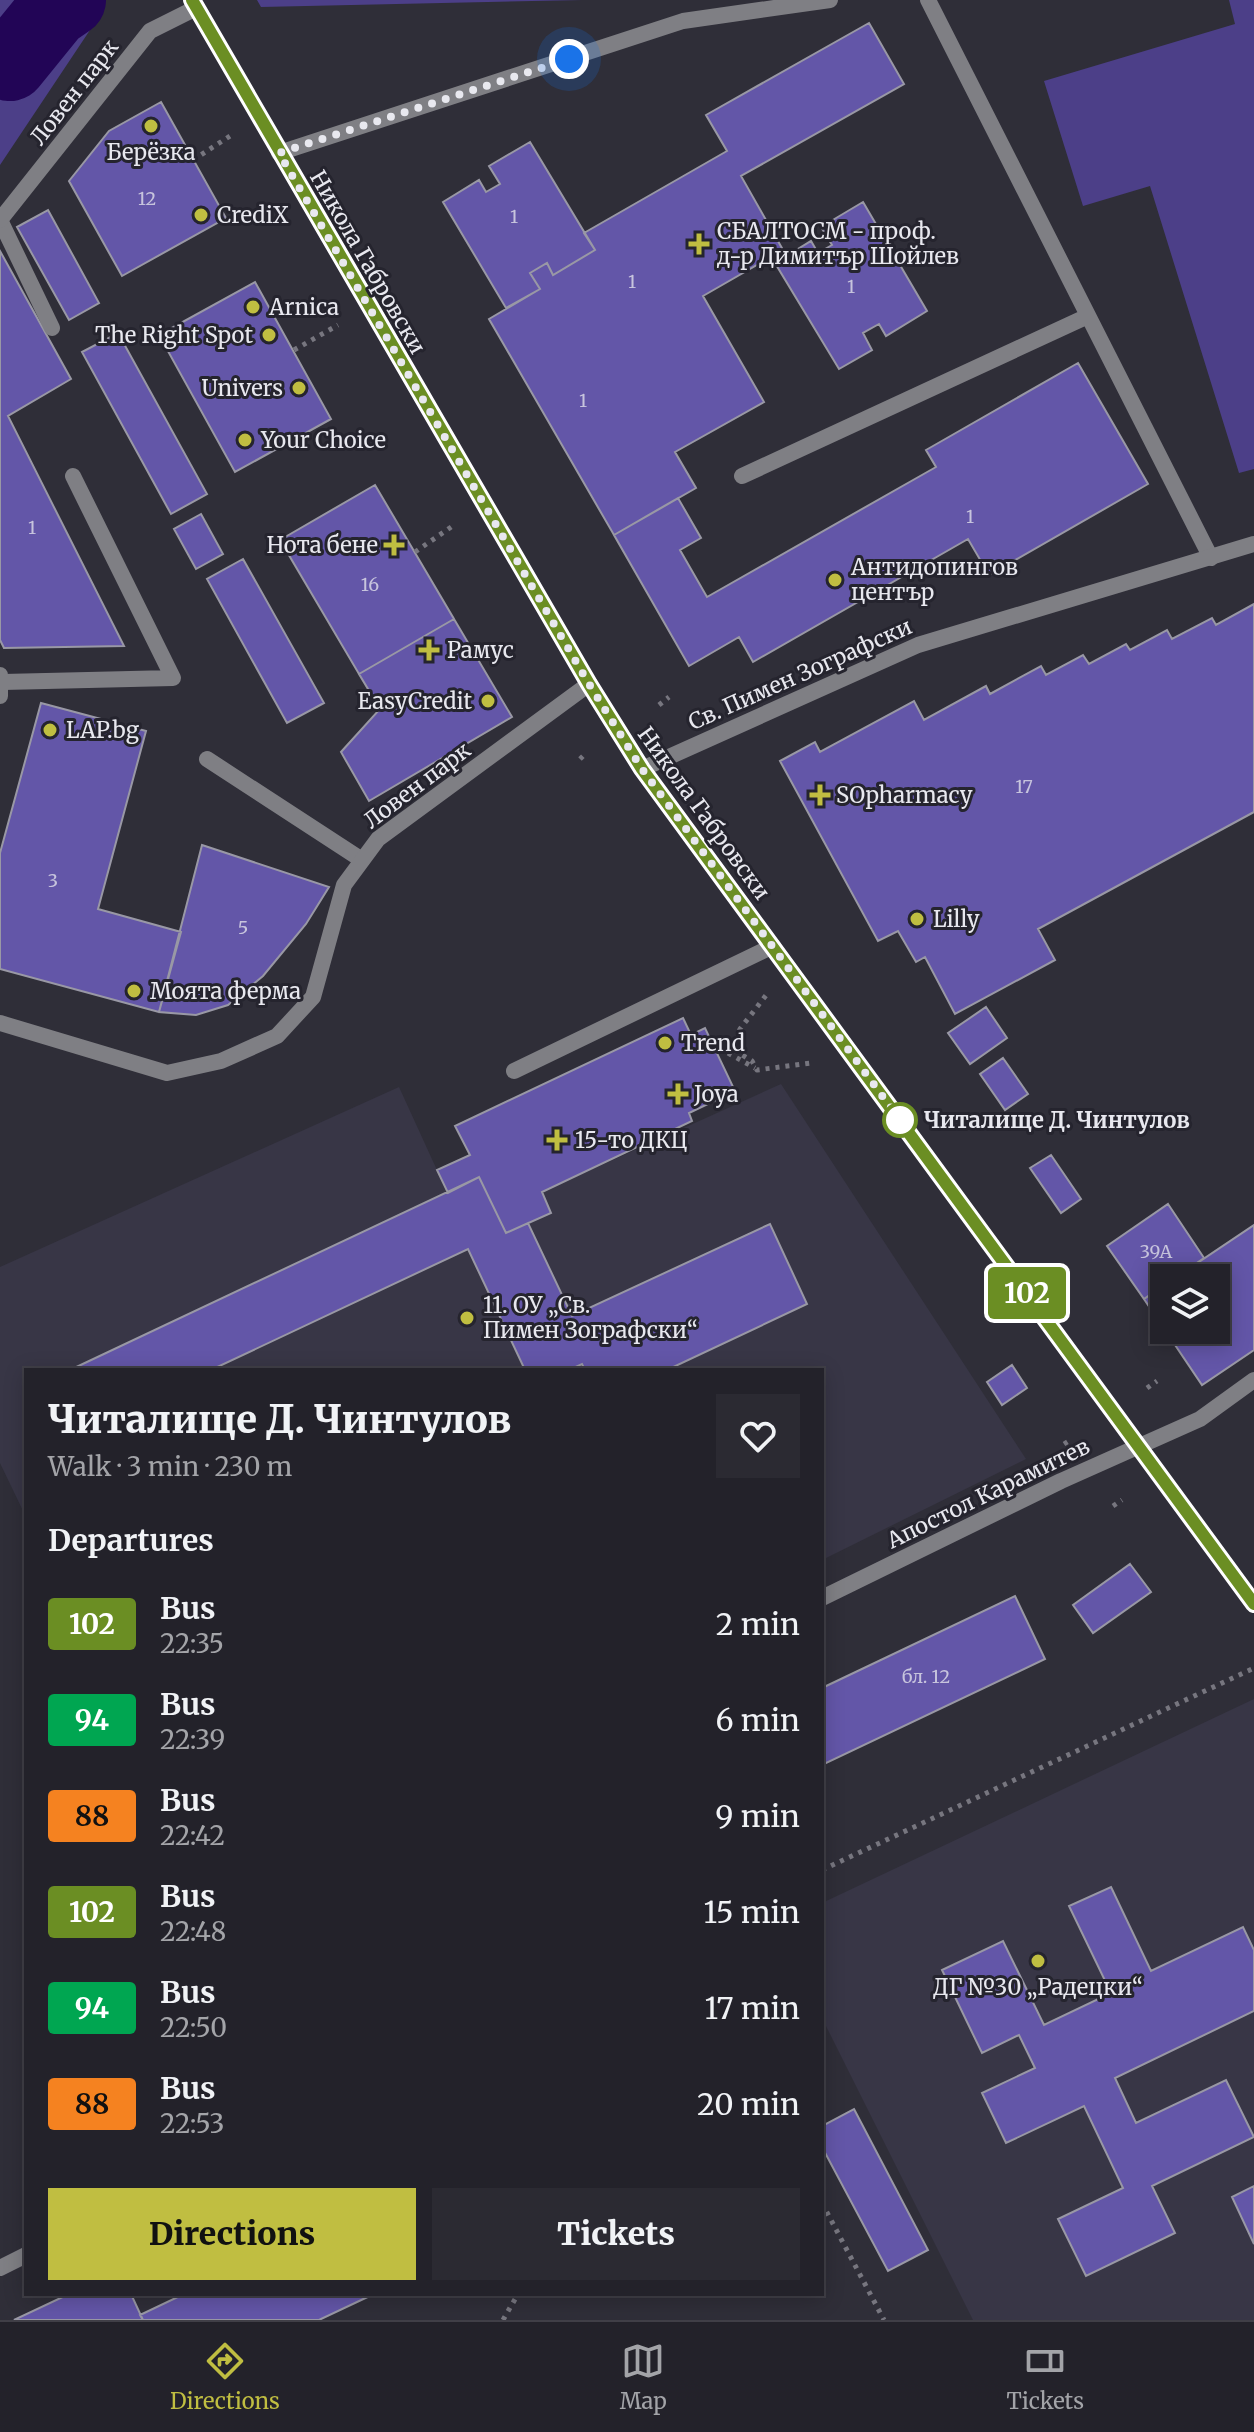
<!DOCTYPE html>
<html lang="en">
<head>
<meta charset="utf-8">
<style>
  :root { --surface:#23222a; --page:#2b2a32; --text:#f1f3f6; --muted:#a3a4a8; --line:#403f47; --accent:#c0be41 }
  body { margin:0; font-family:Merriweather,serif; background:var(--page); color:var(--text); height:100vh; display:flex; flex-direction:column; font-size:30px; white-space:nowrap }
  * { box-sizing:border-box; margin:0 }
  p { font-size:26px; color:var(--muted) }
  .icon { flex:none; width:44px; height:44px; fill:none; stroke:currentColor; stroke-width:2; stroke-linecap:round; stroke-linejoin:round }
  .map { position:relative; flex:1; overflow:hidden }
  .side { position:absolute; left:24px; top:1368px; width:800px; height:928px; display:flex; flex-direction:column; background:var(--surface); border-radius:0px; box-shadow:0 4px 20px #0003,0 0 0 2px var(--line) }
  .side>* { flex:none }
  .badge { padding:0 16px; border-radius:6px; font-size:28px; line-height:52px }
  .buttons { position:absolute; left:1150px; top:1264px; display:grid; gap:16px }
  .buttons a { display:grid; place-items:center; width:80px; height:80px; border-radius:0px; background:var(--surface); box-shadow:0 4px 20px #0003,0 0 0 2px var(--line); font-size:40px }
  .you { position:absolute; width:40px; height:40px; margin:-20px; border:6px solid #fff; border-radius:50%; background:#1a73e8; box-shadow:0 0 0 12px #1a73e833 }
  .map>.badge { position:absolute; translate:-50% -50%; box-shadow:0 0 0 4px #fff }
  h2 { padding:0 24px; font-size:30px; line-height:72px }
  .round { display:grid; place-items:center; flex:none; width:84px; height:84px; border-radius:0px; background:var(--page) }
  .head { display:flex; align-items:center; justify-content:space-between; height:136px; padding:0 24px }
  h1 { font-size:38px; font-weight:800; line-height:60px }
  .primary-button { display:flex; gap:16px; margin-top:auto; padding:16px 24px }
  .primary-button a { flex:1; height:92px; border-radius:0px; background:var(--accent); color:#111; font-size:32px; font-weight:800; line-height:92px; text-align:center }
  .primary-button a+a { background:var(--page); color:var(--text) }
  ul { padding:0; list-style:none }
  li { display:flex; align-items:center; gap:24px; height:96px; padding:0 24px }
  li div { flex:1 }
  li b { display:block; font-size:30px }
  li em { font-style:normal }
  li .badge { min-width:88px; font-weight:700; text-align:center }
  .dock { display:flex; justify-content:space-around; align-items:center; height:112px; border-top:2px solid var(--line); background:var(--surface); font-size:22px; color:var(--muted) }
  .dock a { display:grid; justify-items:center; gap:4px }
  .dock .on { color:var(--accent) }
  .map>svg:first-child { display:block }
  .built { fill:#383646 }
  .green { fill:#4c3f88 }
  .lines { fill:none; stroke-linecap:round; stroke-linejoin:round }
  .stream { stroke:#220556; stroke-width:12 }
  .river { stroke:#220556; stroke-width:74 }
  .building { fill:#6356a8; stroke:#9998a5; stroke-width:2 }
  .path { stroke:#77767f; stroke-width:5; stroke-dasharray:4 6; stroke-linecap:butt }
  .lane { stroke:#7f7f84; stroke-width:16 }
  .street { stroke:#7f7f84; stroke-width:16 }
  .secondary { stroke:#acabb4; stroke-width:16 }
  .line-casing { stroke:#fff; stroke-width:18 }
  .line { stroke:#6b8e23; stroke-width:12 }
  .walk { stroke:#e8e8ef; stroke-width:8; stroke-dasharray:0 14.4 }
  .poi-dot { fill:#c0be41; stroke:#25242e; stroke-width:3 }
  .stop-dot { fill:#fff; stroke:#6b8e23; stroke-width:4 }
  .labels { text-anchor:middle; stroke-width:6; stroke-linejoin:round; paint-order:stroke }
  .number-label { font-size:18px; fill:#c7c4dd }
  .street-label { font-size:22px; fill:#e8e8ef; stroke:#25242e }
  .poi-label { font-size:22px; fill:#e8e8ef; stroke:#25242e; text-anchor:start }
  .stop-label { font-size:22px; font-weight:bold; fill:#e8e8ef; stroke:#25242e; text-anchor:start }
</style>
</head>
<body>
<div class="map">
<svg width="1254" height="2320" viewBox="0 0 1254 2320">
  <rect width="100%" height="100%" fill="#2f2e38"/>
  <path class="built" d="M 781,1084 L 1026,1459 L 822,1560 L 822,1370 L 26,1370 L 26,1517 L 0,1463 L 0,1267 L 399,1087 L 447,1192 L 506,1233 L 551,1213 L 542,1192 Z
    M 1254,1699 L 1254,2320 L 973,2320 L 822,2018 L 822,1903 Z"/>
  <path class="green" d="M 0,0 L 93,0 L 90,30 L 0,165 Z
    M 257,0 L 582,0 L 261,7 Z
    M 1229,0 L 1254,0 L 1254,469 L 1239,473 L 1150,186 L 1083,206 L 1044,81 L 1235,24 Z"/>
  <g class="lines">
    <path class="stream" d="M 0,86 L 10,64"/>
    <path class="river" d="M 0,59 L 10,64 L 53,11 L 69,0"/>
  </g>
  <path class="building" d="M 869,23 L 904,84 L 741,176 L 783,250 L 703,296 L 764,402 L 675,452 L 696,488 L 614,535 L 489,319 L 540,289 L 530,273 L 547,263 L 553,275 L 595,250 L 584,233 L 727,151 L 706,115 Z
    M 161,102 L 226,218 L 122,276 L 69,181 L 109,131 Z
    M 530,142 L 595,250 L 553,275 L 547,263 L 530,273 L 540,289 L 506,308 L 443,202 L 479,180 L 486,192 L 500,184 L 489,166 Z
    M 863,202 L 927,311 L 886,336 L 879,324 L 863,333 L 872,350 L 839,369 L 775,263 L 811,241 L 818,253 L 832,245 L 821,227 Z
    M 48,210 L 99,303 L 69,320 L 17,227 Z
    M 0,251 L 71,379 L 8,416 L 124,646 L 4,648 L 0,640 Z
    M 255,282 L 331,419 L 235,472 L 159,335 Z
    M 118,333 L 207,494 L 171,514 L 82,352 Z
    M 1078,363 L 1148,484 L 989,575 L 968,539 L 753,662 L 739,637 L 689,666 L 614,535 L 678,498 L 701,538 L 680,550 L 707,597 L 936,467 L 926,450 Z
    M 375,485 L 454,619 L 359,674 L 280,540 Z
    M 201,514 L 223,554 L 196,569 L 174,529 Z
    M 243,559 L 324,703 L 287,723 L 207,579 Z
    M 1254,604 L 1254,812 L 1038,929 L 1055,960 L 955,1014 L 925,957 L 916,962 L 898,931 L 878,941 L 780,761 L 815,742 L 820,752 L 914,701 L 924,720 L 986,686 L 990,694 L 1041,666 L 1046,675 L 1083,655 L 1089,664 L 1126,644 L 1130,650 L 1167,630 L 1172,639 L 1212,618 L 1216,625 Z
    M 454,619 L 512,717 L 369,801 L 341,752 L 380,709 L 359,674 Z
    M 41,703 L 146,731 L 98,909 L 181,932 L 159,1012 L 0,969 L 0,853 Z
    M 202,845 L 329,887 L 306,924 L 263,976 L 228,1005 L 196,1015 L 159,1012 Z
    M 986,1007 L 1007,1038 L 970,1064 L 948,1033 Z
    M 683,1018 L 691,1035 L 705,1028 L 735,1091 L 689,1113 L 692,1121 L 542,1192 L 551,1213 L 506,1233 L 479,1177 L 448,1193 L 437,1170 L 470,1155 L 455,1126 Z
    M 1003,1058 L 1028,1094 L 1005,1110 L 980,1074 Z
    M 1051,1155 L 1081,1199 L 1061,1213 L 1030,1168 Z
    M 479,1177 L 506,1233 L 528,1223 L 572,1316 L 770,1224 L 807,1304 L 667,1370 L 585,1370 L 582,1364 L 569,1370 L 525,1370 L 468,1249 L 211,1370 L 70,1370 Z
    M 1168,1204 L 1204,1258 L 1175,1278 L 1164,1278 L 1164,1285 L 1144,1299 L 1107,1246 Z
    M 1254,1225 L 1254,1350 L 1202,1385 L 1165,1330 L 1216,1330 L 1216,1278 L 1175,1278 Z
    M 1164,1285 L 1164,1329 L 1144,1299 Z
    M 1012,1365 L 1027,1388 L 1002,1405 L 987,1382 Z
    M 1130,1564 L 1151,1592 L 1093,1633 L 1073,1605 Z
    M 1015,1596 L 1045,1659 L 822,1765 L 822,1688 Z
    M 1111,1887 L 1151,1971 L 1243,1927 L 1254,1950 L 1254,2011 L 1115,2078 L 1136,2123 L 1226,2080 L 1254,2137 L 1152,2186 L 1175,2233 L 1086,2276 L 1058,2219 L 1123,2188 L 1084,2106 L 1006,2143 L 982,2093 L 1035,2068 L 1019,2035 L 982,2053 L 942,1970 L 1003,1941 L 1044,2025 L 1111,1993 L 1069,1906 Z
    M 854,2109 L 928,2250 L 888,2271 L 822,2147 L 822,2126 Z
    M 1254,2186 L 1254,2244 L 1232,2197 Z
    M 69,2294 L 131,2294 L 143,2320 L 14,2320 Z
    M 184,2294 L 374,2294 L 319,2320 L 143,2320 L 140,2315 Z"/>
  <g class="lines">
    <path class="path" d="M 193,160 L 230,136
      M 294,350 L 338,325
      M 415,552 L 454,525
      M 659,705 L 669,697
      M 580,759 L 584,755
      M 734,1050 L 752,1061 L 757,1070 L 811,1063
      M 734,1050 L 740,1029 L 767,994
      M 728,1053 L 755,1068
      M 1147,1388 L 1157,1381
      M 1064,1444 L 1072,1439
      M 1113,1506 L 1122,1500
      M 822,1870 L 1254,1668
      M 822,2203 L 884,2320
      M 503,2320 L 518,2294"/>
    <path class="lane" d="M 928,0 L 1211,558
      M 279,153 L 683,21 L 830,0
      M 0,220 L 52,328
      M 742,476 L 1088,316
      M 3,682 L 173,678 L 73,476
      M 207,759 L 362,860
      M 514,1071 L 773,946"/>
    <path class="street" d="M 0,220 L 150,31 L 196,8
      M 0,675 L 0,696
      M 642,769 L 918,645 L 1254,544
      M 0,1023 L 167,1073 L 221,1061 L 277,1036 L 313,997 L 344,885 L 378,839 L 589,684
      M 822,1598 L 1061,1481 L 1200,1419 L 1254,1380
      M 0,2268 L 26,2255"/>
    <path class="secondary" d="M 192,0 L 589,684 L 642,769 L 1254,1604"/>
  </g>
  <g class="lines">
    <defs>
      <path id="line" d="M 192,0 L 589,684 L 642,769 L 1254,1604"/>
    </defs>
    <use href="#line" class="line-casing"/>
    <use href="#line" class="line"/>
    <path class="walk" d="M 569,59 L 279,153 L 589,684 L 642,769 L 900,1120"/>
  </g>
  <g class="poi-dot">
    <circle cx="151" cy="126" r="8"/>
    <circle cx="201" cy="215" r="8"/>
    <path d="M695 232h8v8h8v8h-8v8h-8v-8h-8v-8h8z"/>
    <circle cx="253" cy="307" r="8"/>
    <circle cx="269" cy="335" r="8"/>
    <circle cx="299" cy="388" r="8"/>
    <circle cx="245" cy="440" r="8"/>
    <path d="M390 533h8v8h8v8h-8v8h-8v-8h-8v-8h8z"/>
    <circle cx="835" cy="580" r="8"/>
    <path d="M425 638h8v8h8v8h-8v8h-8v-8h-8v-8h8z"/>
    <circle cx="488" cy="701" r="8"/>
    <circle cx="50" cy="730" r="8"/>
    <path d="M816 783h8v8h8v8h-8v8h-8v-8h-8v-8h8z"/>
    <circle cx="917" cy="919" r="8"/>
    <circle cx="134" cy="991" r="8"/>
    <circle cx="665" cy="1043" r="8"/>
    <path d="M674 1082h8v8h8v8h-8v8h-8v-8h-8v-8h8z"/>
    <path d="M553 1128h8v8h8v8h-8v8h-8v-8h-8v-8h8z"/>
    <circle cx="467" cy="1318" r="8"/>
    <circle cx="1038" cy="1961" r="8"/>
  </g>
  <circle class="stop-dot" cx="900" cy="1120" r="16"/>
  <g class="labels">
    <g class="number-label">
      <text x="147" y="205">12</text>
      <text x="514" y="223">1</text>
      <text x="632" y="288">1</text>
      <text x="851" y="293">1</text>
      <text x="583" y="407">1</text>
      <text x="970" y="523">1</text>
      <text x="32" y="534">1</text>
      <text x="370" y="591">16</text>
      <text x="1024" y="793">17</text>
      <text x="53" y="887">3</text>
      <text x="243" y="934">5</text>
      <text x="1156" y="1258">39А</text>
      <text x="926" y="1683">бл. 12</text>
    </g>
    <g class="street-label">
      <text transform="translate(74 92) rotate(-52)" y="8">Ловен парк</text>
      <text transform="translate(368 262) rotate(60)" y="8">Никола Габровски</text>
      <text transform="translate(800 674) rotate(-24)" y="8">Св. Пимен Зографски</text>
      <text transform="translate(417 785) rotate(-37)" y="8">Ловен парк</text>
      <text transform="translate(704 813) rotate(54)" y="8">Никола Габровски</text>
      <text transform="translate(988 1493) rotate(-26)" y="8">Апостол Карамитев</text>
    </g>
    <g class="poi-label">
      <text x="151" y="160" text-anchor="middle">Берёзка</text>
      <text x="217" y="223">CrediX</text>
      <text x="717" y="239">СБАЛТОСМ - проф.<tspan x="717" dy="25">д-р Димитър Шойлев</tspan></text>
      <text x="269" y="315">Arnica</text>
      <text x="253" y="343" text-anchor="end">The Right Spot</text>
      <text x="283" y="396" text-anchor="end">Univers</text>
      <text x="261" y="448">Your Choice</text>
      <text x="378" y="553" text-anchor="end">Нота бене</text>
      <text x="851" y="575">Антидопингов<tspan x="851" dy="25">център</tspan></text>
      <text x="447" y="658">Рамус</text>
      <text x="472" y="709" text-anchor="end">EasyCredit</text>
      <text x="66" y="738">LAP.bg</text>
      <text x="836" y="803">SOpharmacy</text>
      <text x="933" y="927">Lilly</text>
      <text x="150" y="999">Моята ферма</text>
      <text x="681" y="1051">Trend</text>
      <text x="694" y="1102">Joya</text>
      <text x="575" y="1148">15-то ДКЦ</text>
      <text x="483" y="1313">11. ОУ „Св.<tspan x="483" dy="25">Пимен Зографски“</tspan></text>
      <text x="1038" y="1995" text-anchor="middle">ДГ №30 „Радецки“</text>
    </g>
    <g class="stop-label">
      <text x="924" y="1128">Читалище Д. Чинтулов</text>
    </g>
  </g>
</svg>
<div class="buttons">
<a><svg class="icon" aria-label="layers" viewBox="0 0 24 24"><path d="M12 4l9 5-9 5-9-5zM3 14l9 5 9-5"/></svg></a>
</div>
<div class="you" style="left:569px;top:59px"></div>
<b class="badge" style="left:1027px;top:1293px;background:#6b8e23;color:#fff">102</b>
<section class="side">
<div class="head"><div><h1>Читалище Д. Чинтулов</h1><p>Walk · 3 min · 230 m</p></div><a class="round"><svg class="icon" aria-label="heart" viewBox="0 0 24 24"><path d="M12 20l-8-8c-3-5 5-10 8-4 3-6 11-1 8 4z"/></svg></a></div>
<h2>Departures</h2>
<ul>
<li><span class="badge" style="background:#6b8e23;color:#fff">102</span><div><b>Bus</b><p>22:35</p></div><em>2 min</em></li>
<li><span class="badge" style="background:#00a651;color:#fff">94</span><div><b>Bus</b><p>22:39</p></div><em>6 min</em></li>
<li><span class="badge" style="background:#f58220;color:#111">88</span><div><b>Bus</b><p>22:42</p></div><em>9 min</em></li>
<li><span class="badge" style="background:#6b8e23;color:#fff">102</span><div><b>Bus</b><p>22:48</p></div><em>15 min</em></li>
<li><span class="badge" style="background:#00a651;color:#fff">94</span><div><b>Bus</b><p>22:50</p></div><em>17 min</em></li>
<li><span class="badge" style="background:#f58220;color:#111">88</span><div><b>Bus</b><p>22:53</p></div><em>20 min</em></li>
</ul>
<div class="primary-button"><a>Directions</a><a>Tickets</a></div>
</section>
</div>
<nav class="dock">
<a class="on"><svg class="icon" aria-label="directions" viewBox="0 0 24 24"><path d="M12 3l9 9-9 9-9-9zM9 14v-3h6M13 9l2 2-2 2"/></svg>Directions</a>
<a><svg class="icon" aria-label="map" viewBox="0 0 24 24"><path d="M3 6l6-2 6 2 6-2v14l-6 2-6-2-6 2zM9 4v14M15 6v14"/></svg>Map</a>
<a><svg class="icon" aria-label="tickets" viewBox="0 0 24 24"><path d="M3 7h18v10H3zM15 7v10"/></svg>Tickets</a>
</nav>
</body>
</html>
